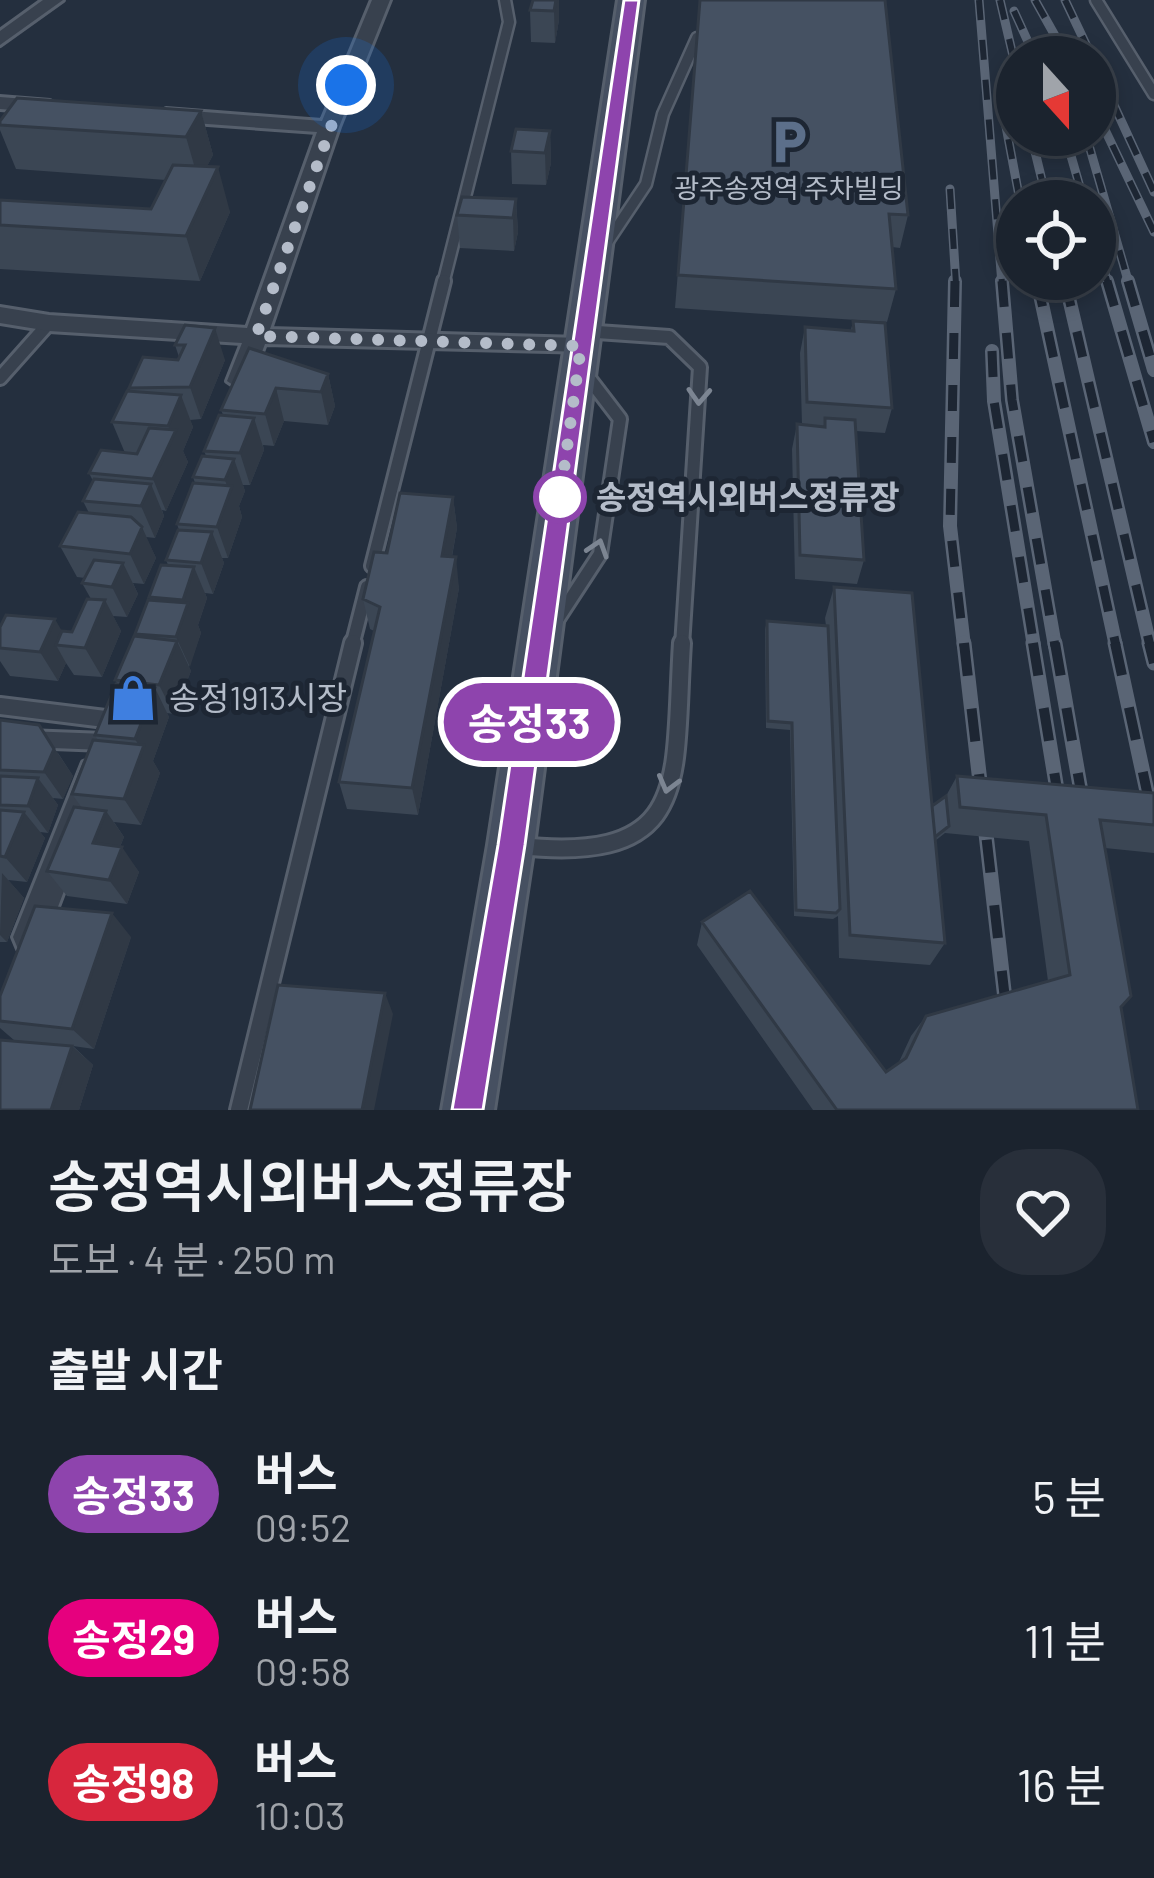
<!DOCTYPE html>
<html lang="ko">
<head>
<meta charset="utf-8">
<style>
  :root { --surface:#1b232e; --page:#282f3a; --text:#f1f3f6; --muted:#a0a4aa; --line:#39404a }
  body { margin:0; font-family:Barlow,"Noto Sans KR",sans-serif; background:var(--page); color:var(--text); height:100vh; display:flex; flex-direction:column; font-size:45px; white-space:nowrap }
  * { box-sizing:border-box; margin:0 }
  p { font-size:39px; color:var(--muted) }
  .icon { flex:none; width:66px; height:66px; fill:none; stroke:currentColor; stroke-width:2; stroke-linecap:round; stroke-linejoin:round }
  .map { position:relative; height:1110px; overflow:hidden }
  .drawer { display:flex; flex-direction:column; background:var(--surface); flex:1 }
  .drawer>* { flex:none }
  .badge { padding:0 24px; border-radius:39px; font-size:42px; line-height:78px }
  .needle { width:78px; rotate:159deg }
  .fabs { position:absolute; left:996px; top:36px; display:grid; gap:24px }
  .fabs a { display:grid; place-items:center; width:120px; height:120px; border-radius:50%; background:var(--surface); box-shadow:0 6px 18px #0003,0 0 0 3px var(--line); font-size:60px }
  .you { position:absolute; width:60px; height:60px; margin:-30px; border:9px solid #fff; border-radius:50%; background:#1a73e8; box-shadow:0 0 0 18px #1a73e833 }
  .map>.badge { position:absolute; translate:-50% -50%; box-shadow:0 0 0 6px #fff }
  h2 { padding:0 48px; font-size:45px; line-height:108px }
  .round { display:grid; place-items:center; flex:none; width:126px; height:126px; border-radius:48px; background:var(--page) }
  .head { display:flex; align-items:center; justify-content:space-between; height:204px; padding:0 48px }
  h1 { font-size:57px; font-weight:600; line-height:90px }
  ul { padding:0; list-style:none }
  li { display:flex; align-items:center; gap:36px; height:144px; padding:0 48px }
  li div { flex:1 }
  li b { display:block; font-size:45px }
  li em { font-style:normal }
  li .badge { min-width:132px; font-weight:700; text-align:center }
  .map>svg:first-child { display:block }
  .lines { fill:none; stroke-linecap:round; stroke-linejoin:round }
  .lane-far2-casing { stroke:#565f6c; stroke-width:15 }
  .lane-far1-casing { stroke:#565f6c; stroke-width:18 }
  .lane-casing { stroke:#565f6c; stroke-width:22 }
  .street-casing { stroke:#565f6c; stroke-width:6 }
  .secondary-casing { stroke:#565f6c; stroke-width:6 }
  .lane-far2 { stroke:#38414e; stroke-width:10 }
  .lane-far1 { stroke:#38414e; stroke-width:12 }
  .lane { stroke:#38414e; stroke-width:16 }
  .street { fill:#38414e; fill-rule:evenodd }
  .secondary { fill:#465061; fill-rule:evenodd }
  .rail-far2-casing { stroke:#5a6575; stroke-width:9 }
  .rail-far1-casing { stroke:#5a6575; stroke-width:14 }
  .rail-casing { stroke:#5a6575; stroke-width:15 }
  .rail-far2 { stroke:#1d2633; stroke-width:6; stroke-dasharray:20; stroke-linecap:butt }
  .rail-far1 { stroke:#1d2633; stroke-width:9; stroke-dasharray:26; stroke-linecap:butt }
  .rail { stroke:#1d2633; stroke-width:10; stroke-dasharray:33; stroke-linecap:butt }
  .wall { fill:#3b4654 }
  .shaded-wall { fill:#303945 }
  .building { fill:#455162; stroke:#303945; stroke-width:3 }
  .oneway { stroke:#7c8592 }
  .line { fill:#8e44ad; stroke:#fff; stroke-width:3 }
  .walk { stroke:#b4bcc9; stroke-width:12; stroke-dasharray:0 21.6 }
  .stop-dot { fill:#fff; stroke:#8e44ad; stroke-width:6 }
  .labels { text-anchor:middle; stroke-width:10; stroke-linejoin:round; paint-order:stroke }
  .far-poi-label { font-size:27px; fill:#b4bcc9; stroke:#1d2633 }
  .stop-label { font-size:33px; font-weight:bold; fill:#b4bcc9; stroke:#1d2633; text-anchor:start }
  .poi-label { font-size:33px; fill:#b4bcc9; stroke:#1d2633; text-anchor:start }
</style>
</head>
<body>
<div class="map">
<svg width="1154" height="1110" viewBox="0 0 1154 1110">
  <rect width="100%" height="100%" fill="#242f3e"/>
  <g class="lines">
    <defs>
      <path id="lane-far2" d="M 1096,0 L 1154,94
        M 606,244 L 646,184 L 663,114 L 697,38
        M 443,284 L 509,22 L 505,0"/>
      <path id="lane-far1" d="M 583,331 L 669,337 L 700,367 L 682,646
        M 0,378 L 49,323
        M 372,566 L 444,281
        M 555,623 L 600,554 L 620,419 L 584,372
        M 352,646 L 367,587"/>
      <path id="lane" d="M 0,706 L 113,720
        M 0,738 L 105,742
        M 519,846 C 694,864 673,780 682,643
        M 239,1110 L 353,643"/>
      <path id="street" d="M 43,0 L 63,0 L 0,45 L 0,31 Z
        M 372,0 L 390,0 L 339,127 L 270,329 L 581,338 L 589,340 L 593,346 L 589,352 L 265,344 L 251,381 L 239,389 L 227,381 L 242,343 L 49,331 L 0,323 L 0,307 L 49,315 L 247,328 L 317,132 L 166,121 L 156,115 L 166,109 L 322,121 Z
        M 0,97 L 50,101 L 60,107 L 50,113 L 0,109 Z
        M 94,758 L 105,762 L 109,772 L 42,949 L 30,954 L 18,949 L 13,937 L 83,762 Z"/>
      <path id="secondary" d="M 618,0 L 644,0 L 534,845 L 494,1110 L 442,1110 L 488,845 Z"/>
    </defs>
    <use href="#lane-far2" class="lane-far2-casing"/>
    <use href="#lane-far1" class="lane-far1-casing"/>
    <use href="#lane" class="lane-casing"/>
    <use href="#street" class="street-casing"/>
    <use href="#secondary" class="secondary-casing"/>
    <use href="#lane-far2" class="lane-far2"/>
    <use href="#lane-far1" class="lane-far1"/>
    <use href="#lane" class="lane"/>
    <use href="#street" class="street"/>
    <use href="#secondary" class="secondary"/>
    <defs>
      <path id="rail-far2" d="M 979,0 L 1002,284
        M 1000,0 L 1017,73
        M 1035,0 L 1067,57
        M 1065,0 L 1092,57
        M 1014,11 L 1035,57
        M 1095,64 L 1154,192
        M 1001,100 L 1020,201
        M 1095,109 L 1154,232
        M 1031,135 L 1047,201
        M 1065,135 L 1084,201
        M 1086,135 L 1129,284
        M 950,189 L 956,284
        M 1095,238 L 1108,284
        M 1037,279 L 1038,284
        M 1065,279 L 1066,284"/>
      <path id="rail-far1" d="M 955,281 L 950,526 L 964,646
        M 1002,281 L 1012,400 L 1055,646
        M 1037,281 L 1116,646
        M 1065,281 L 1150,646
        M 1107,281 L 1154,442
        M 1128,281 L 1154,370
        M 992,351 L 994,401 L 1034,646"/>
      <path id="rail" d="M 964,643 L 1008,1025
        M 1033,643 L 1062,820
        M 1055,643 L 1086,820
        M 1115,643 L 1154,824
        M 1149,643 L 1154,663"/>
    </defs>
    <use href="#rail-far2" class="rail-far2-casing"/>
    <use href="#rail-far1" class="rail-far1-casing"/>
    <use href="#rail" class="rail-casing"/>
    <use href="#rail-far2" class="rail-far2"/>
    <use href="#rail-far1" class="rail-far1"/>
    <use href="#rail" class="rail"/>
  </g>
  <path class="wall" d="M 533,0 L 559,0 L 559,20 L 555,43 L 531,42 L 530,10 Z
    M 700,0 L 908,215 L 900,248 L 892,247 L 896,289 L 887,322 L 675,308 Z
    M 201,111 L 213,155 L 207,166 L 230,212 L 200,281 L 0,269 L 0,200 L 151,209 L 166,180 L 16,169 L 0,130 L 0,121 Z
    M 550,131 L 551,163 L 546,185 L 512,184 L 511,151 Z
    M 516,199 L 518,232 L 514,251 L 460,248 L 457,215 Z
    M 853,321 L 892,408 L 885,433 L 856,431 L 864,560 L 857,584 L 795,579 L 792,449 L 797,424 L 802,425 L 800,353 L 805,327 L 851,330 Z
    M 185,325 L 225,360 L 201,419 L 190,420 L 193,427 L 183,451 L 188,462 L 166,511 L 162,510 L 164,516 L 155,538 L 146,537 L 156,558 L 144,584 L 133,583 L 138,594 L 127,617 L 113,616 L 121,631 L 102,677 L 74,675 L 66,663 L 58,681 L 10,676 L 0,661 L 0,627 L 72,632 L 91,599 L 82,583 L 85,578 L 77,577 L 60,546 L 89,513 L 83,501 L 93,481 L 89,473 L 125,453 L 112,422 L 131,392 L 129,388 L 178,360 L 179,357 L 175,345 Z
    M 249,348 L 328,374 L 335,406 L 328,425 L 284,421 L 274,446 L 263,445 L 264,450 L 250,485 L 243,485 L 245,491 L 239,506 L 242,517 L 228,558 L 222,558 L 224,563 L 213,594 L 205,593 L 207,598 L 198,625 L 201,633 L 189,667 L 191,671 L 174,714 L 167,713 L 169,717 L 153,761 L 160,773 L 141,825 L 114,822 L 124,837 L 120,847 L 139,872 L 127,904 L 67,896 L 47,871 L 82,808 L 72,794 L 98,741 L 95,735 L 118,685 L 115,680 L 136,636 L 135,634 L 151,600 L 149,597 L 168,565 L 166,560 L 179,530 L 177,524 L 195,483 L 193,477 L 206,456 L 204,451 L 223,415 L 221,410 Z
    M 453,497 L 457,528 L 452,557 L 459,588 L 418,815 L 347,809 L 339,782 L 374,631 L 370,629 L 363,599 L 387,553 Z
    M 834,587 L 932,806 L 946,796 L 957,776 L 1154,793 L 1154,853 L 1105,848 L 1121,1007 L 1138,1110 L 813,1110 L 697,945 L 702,922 L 886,1072 L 898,1064 L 911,1036 L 926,1016 L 1048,981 L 1029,841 L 945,833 L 935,841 L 945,943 L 930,965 L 839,958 L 838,916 L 833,919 L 794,916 L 790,730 L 766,728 L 765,629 L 767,621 L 826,626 L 825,618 Z
    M 0,720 L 58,753 L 73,776 L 63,799 L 53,798 L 58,805 L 48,833 L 40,832 L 45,838 L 27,882 L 8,880 L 24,898 L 7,942 L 0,942 Z
    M 131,937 L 94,1049 L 73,1046 L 93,1065 L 79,1110 L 0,1110 L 15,1041 L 0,1028 L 0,996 Z"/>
  <path class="shaded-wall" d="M 556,0 L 559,0 L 559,20 L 555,43 L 554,11 Z
    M 201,111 L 213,155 L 199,182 L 186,137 Z
    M 550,131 L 551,163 L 546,185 L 545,153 Z
    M 218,167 L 230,212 L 200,281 L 186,236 Z
    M 516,199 L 518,232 L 514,251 L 513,218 Z
    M 215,328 L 225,360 L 201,419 L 190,387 Z
    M 328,374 L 335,406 L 328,425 L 321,392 Z
    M 276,388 L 284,421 L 274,446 L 265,414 Z
    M 181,395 L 193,427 L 183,451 L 188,462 L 166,511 L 153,479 L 173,437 L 168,426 Z
    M 254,418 L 264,450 L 250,485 L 240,453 Z
    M 234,459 L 245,491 L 239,506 L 242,517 L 228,558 L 217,527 L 229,492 L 225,480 Z
    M 151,484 L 164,516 L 155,538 L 141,506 Z
    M 453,497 L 457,528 L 446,587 L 442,556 Z
    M 142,527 L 156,558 L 144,584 L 130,554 Z
    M 212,532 L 224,563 L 213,594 L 201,563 Z
    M 456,557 L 459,588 L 418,815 L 412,788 Z
    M 123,563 L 138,594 L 127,617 L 112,587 Z
    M 194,567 L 207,598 L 198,625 L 201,633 L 190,667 L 176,637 L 186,608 L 183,600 Z
    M 105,600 L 121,631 L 102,677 L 85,648 Z
    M 55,619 L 71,647 L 56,645 L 66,663 L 58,681 L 40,652 Z
    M 177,641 L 191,671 L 174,714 L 159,685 Z
    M 155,688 L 169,717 L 153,761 L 160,773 L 141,825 L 124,799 L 142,751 L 135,739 Z
    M 39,725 L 73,776 L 63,799 L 44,772 Z
    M 38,778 L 58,805 L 48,833 L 28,806 Z
    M 106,811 L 124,837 L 111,868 L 93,843 Z
    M 24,812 L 45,838 L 27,882 L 5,857 Z
    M 122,847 L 139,872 L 127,904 L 109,880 Z
    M 2,873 L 24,898 L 7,942 L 0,935 Z
    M 112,913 L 131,937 L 94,1049 L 72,1029 Z
    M 385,993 L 393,1014 L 374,1110 L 362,1110 Z
    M 72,1046 L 93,1065 L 79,1110 L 51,1110 Z"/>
  <path class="building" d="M 533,0 L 556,0 L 554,11 L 530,10 Z
    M 700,0 L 885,0 L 908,215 L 889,214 L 896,289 L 678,275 Z
    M 17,98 L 201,111 L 186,137 L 0,125 L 0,121 Z
    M 516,129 L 550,131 L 545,153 L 511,151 Z
    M 173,165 L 218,167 L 186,236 L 0,225 L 0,200 L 151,209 Z
    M 462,197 L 516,199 L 513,218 L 457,215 Z
    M 853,321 L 885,323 L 892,408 L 807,402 L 805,327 L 854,331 Z
    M 185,325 L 215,328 L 190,387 L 129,388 L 143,357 L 178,360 L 185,345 L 175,345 Z
    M 249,348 L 328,374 L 321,392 L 276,388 L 265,414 L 221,410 Z
    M 127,391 L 181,395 L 168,426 L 112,422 Z
    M 219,415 L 254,418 L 240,453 L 204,451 Z
    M 825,418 L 855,420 L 864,560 L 800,555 L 797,424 L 825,427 Z
    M 149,428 L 176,430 L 153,479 L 89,473 L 101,450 L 137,454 Z
    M 202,456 L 234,459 L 225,480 L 193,477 Z
    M 94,479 L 151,484 L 141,506 L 83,501 Z
    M 193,483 L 232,486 L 217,527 L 177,524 Z
    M 400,493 L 453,497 L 442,556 L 456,557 L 412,788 L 339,782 L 380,607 L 363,599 L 374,552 L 387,553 Z
    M 78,512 L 131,517 L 142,527 L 130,554 L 60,546 Z
    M 178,530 L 212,532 L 201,563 L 166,560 Z
    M 94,560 L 123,563 L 112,587 L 82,583 Z
    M 161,565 L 194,567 L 183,600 L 149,597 Z
    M 834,587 L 912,593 L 945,943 L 850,935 Z
    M 87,599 L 105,600 L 85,648 L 56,645 L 62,631 L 72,632 Z
    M 148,600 L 188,603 L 176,637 L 135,634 Z
    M 6,615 L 55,619 L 40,652 L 0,648 L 0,627 Z
    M 767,621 L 828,626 L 840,909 L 836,913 L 796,910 L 792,723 L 768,721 Z
    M 134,636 L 177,641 L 159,685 L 115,680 Z
    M 116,684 L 155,688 L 135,739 L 95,735 Z
    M 0,720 L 39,725 L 54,749 L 44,772 L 0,770 Z
    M 93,740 L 144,745 L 124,799 L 72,794 Z
    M 0,776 L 38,778 L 28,806 L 0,805 Z
    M 957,776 L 1154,793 L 1154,825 L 1100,820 L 1131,996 L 1121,1007 L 1138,1110 L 837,1110 L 702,922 L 750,891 L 886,1072 L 906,1058 L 926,1016 L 1070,975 L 1046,815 L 960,807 Z
    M 946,796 L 949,826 L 935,837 L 932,806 Z
    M 74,807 L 106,811 L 93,843 L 122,847 L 109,880 L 47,871 Z
    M 0,810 L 24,812 L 5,857 L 0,856 Z
    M 35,906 L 112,913 L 72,1029 L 0,1021 L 0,996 Z
    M 278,985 L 385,993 L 362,1110 L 250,1110 Z
    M 0,1040 L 72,1046 L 51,1110 L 0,1110 Z"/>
  <defs><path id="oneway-chevron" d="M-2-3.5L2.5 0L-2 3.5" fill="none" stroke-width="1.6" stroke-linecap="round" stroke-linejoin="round" transform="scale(3)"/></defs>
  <g class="oneway">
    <use href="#oneway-chevron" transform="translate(699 396) rotate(93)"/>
    <use href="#oneway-chevron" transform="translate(598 548) rotate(-72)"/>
    <use href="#oneway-chevron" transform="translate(668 784) rotate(105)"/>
  </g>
  <path class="line" d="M 624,0 L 639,0 L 525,845 L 483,1110 L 452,1110 L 498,845 Z"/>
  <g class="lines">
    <path class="walk" d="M 346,85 L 256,336 L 581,346 L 559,506 L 560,497"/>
  </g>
  <defs>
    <symbol id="parking-bare" viewBox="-9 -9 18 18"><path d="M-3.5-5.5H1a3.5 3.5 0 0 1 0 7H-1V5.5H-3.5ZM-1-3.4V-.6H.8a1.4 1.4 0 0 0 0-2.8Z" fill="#5c6f8a" stroke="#1d2633" stroke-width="2.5" paint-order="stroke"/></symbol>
    <symbol id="shop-bare" viewBox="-9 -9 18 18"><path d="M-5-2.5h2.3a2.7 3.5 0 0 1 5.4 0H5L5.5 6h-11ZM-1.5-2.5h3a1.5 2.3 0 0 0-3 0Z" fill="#3f7fe0" stroke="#1d2633" stroke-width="2.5" paint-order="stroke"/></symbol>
  </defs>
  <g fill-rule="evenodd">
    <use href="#parking-bare" x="756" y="109" width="66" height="66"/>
    <use href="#shop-bare" x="100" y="665" width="66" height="66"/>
  </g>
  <circle class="stop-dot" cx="560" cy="497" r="24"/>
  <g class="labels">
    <g class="far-poi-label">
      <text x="789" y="198">광주송정역 주차빌딩</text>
    </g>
    <g class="stop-label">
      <text x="596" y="509">송정역시외버스정류장</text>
    </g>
    <g class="poi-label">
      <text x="169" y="710">송정1913시장</text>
    </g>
  </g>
</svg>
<div class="fabs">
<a><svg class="needle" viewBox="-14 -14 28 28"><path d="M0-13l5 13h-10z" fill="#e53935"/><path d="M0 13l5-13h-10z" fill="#a0a4aa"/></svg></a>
<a><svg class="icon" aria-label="locate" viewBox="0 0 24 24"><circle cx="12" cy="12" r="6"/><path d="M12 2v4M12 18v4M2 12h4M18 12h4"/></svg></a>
</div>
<div class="you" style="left:346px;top:85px"></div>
<b class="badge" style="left:529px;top:722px;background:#8e44ad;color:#fff">송정33</b>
</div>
<section class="drawer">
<div class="head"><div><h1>송정역시외버스정류장</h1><p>도보 · 4 분 · 250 m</p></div><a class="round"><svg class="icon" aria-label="heart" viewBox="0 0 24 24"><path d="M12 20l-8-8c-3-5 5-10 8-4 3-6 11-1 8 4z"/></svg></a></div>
<h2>출발 시간</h2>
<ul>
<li><span class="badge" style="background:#8e44ad;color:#fff">송정33</span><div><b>버스</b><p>09:52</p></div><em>5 분</em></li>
<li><span class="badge" style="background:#e6007e;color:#fff">송정29</span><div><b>버스</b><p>09:58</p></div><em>11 분</em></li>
<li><span class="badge" style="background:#d7263d;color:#fff">송정98</span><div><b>버스</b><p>10:03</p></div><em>16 분</em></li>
</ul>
</section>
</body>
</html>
